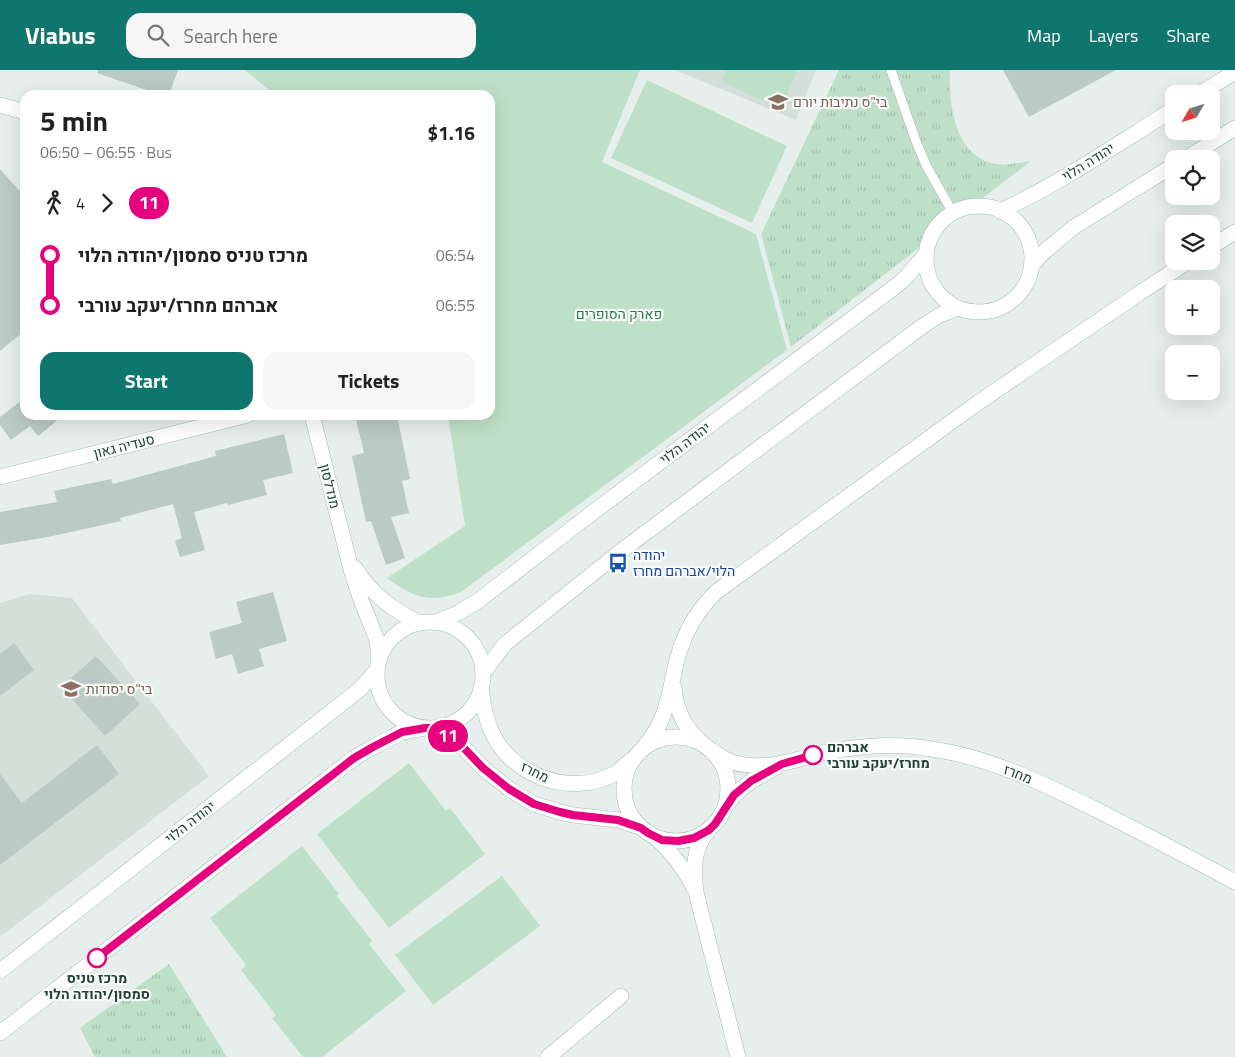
<!DOCTYPE html>
<html lang="en">
<head>
<meta charset="utf-8">
<style>
  :root { --surface:#fff; --page:#f6f6f6; --text:#222; --muted:#767676; --accent:#0f766e }
  body { margin:0; font-family:"Titillium Web",Heebo,sans-serif; background:var(--page); color:var(--text); height:100vh; display:flex; flex-direction:column; font-size:19px; white-space:nowrap }
  * { box-sizing:border-box; margin:0 }
  p { font-size:16px; color:var(--muted) }
  .icon { flex:none; width:28px; height:28px; fill:none; stroke:currentColor; stroke-width:2; stroke-linecap:round; stroke-linejoin:round }
  .map { position:relative; flex:1; overflow:hidden }
  .side { position:absolute; left:20px; top:20px; width:475px; height:330px; display:flex; flex-direction:column; background:var(--surface); border-radius:15px; box-shadow:0 5px 20px #0002 }
  .side>* { flex:none }
  .badge { padding:0 10px; border-radius:16px; font-size:18px; line-height:32px }
  .needle { width:32px; rotate:231deg }
  .controls { position:absolute; left:1165px; top:15px; display:grid; gap:10px }
  .controls a { display:grid; place-items:center; width:55px; height:55px; border-radius:10px; background:var(--surface); box-shadow:0 5px 20px #0002; font-size:25px }
  .map>.badge { position:absolute; translate:-50% -50%; box-shadow:0 0 0 2px #fff }
  .legs { display:flex; align-items:center; gap:8px; height:55px; padding:0 20px; font-size:16px }
  .legs p { margin-inline-start:auto }
  .headline { display:flex; align-items:center; justify-content:space-between; height:85px; padding:0 20px }
  h1 { font-size:28px; font-weight:700; line-height:38px }
  .cta { display:flex; gap:10px; margin-top:auto; padding:10px 20px }
  .cta a { flex:1; height:58px; border-radius:15px; background:var(--accent); color:#fff; font-size:20px; font-weight:700; line-height:58px; text-align:center }
  .cta a+a { background:var(--page); color:var(--text) }
  ul { padding:0 20px; list-style:none }
  li { display:flex; align-items:center; gap:18px; height:50px; font-size:19px }
  li i { display:grid; place-items:center; width:8px; height:100%; margin:0 6px; background:currentColor }
  li i::after { content:''; width:12px; height:12px; margin:-6px; border:4px solid; border-radius:50%; background:var(--surface) }
  li p { margin-inline-start:auto }
  li:first-child i { background:linear-gradient(#0000 50%,currentColor 0) }
  li:last-child i { background:linear-gradient(currentColor 50%,#0000 0) }
  header { display:flex; align-items:center; gap:30px; box-sizing:border-box; height:70px; padding:0 25px; background:var(--accent); color:#fff }
  header strong { font-size:24px }
  nav { display:flex; gap:28px; margin-inline-start:auto; font-size:18px }
  .search { width:350px; height:45px; background:var(--page); display:flex; align-items:center; gap:12px; box-sizing:border-box; padding:0 18px; border-radius:15px; color:var(--muted); font-size:19px }
  .map>svg:first-child { display:block }
  .built { fill:#d4dfda }
  .grass { fill:url(#grass-tufts) }
  .park { fill:#bfe0c8 }
  .building { fill:#bbcac4 }
  .lines { fill:none; stroke-linecap:round; stroke-linejoin:round }
  .lane-casing { stroke:#a8b8b2; stroke-width:10 }
  .street-casing { stroke:#a8b8b2; stroke-width:16 }
  .secondary-casing { stroke:#a4bbb3; stroke-width:16 }
  .lane { stroke:#fff; stroke-width:9 }
  .street { stroke:#fff; stroke-width:15 }
  .secondary { stroke:#fff; stroke-width:15 }
  .line-1-casing { stroke:#fff; stroke-width:11 }
  .line-1 { stroke:#e6007e; stroke-width:8 }
  .stop-1-dot { fill:#fff; stroke:#e6007e; stroke-width:2.5 }
  .labels { text-anchor:middle; stroke-width:4.5; stroke-linejoin:round; paint-order:stroke }
  .education-label { font-size:14px; fill:#785e54; stroke:#f7fbf9; text-anchor:start }
  .street-label { font-size:14px; fill:#24423a; stroke:#f7fbf9 }
  .park-label { font-size:14px; fill:#2d7a4b; stroke:#f7fbf9 }
  .transit-label { font-size:14px; fill:#164399; stroke:#f7fbf9; text-anchor:start }
  .stop-label { font-size:14px; font-weight:bold; fill:#24423a; stroke:#f7fbf9; text-anchor:start }
</style>
</head>
<body>
<header>
<strong>Viabus</strong>
<div class="search"><svg class="icon" aria-label="search" viewBox="0 0 24 24"><circle cx="10" cy="10" r="6"/><path d="M15 15l6 6"/></svg>Search here</div>
<nav><a>Map</a><a>Layers</a><a>Share</a></nav>
</header>
<div class="map">
<svg width="1235" height="987" viewBox="0 0 1235 987">
  <defs>
    <pattern id="grass-tufts" width="24" height="20" patternUnits="userSpaceOnUse" patternTransform="scale(1.25)"><rect width="24" height="20" fill="#bfe0c8"/><path d="M3 7l-1-3M5 7V3M7 7l1-3M15 17l-1-3M17 17v-4M19 17l1-3" fill="none" stroke="#a4c1ad"/></pattern>
  </defs>
  <rect width="100%" height="100%" fill="#e6efeb"/>
  <path class="built" d="M 675,0 L 816,0 L 796,50 Z
    M 29,524 L 72,528 L 209,706 L 0,867 L 0,533 Z"/>
  <path class="grass" d="M 839,0 L 950,0 C 949,32 953,79 988,92 C 1002,97 1017,93 1031,91 L 791,277 L 761,164 Z
    M 169,894 L 227,987 L 95,987 L 80,958 Z"/>
  <path class="park" d="M 245,0 L 640,0 L 602,92 L 756,164 L 787,280 L 461,522 C 452,525 444,528 434,528 C 417,529 400,518 387,508 L 465,456 L 448,345 L 490,345 L 490,25 L 275,25 Z
    M 726,0 L 798,0 L 781,38 L 721,12 Z
    M 647,10 L 787,76 L 752,153 L 611,88 Z
    M 409,693 L 446,741 L 450,738 L 485,784 L 389,858 L 317,764 Z
    M 302,776 L 339,824 L 337,826 L 372,871 L 369,874 L 406,921 L 322,987 L 303,987 L 272,948 L 276,945 L 241,900 L 246,895 L 210,848 Z
    M 502,806 L 540,856 L 433,935 L 395,885 Z"/>
  <path class="building" d="M 98,0 L 178,0 L 169,25 L 161,25 L 97,3 Z
    M 1003,0 L 1116,0 L 1029,47 Z
    M 0,99 L 25,127 L 25,260 L 0,281 Z
    M 25,328 L 25,345 L 64,345 L 38,366 L 30,356 L 11,370 L 0,355 L 0,347 Z
    M 355,345 L 397,345 L 410,409 L 402,411 L 409,443 L 391,447 L 405,488 L 386,495 L 371,451 L 366,452 L 352,386 L 364,383 Z
    M 284,364 L 293,403 L 263,410 L 267,425 L 228,435 L 227,433 L 194,442 L 205,480 L 180,487 L 175,471 L 182,468 L 173,434 L 120,448 L 121,451 L 48,467 L 0,475 L 0,442 L 57,432 L 54,421 L 111,409 L 113,414 L 216,386 L 215,381 Z
    M 273,522 L 287,571 L 259,579 L 264,596 L 238,604 L 232,584 L 216,589 L 209,562 L 242,553 L 236,532 Z
    M 14,573 L 34,600 L 0,626 L 0,584 Z
    M 96,586 L 140,634 L 105,666 L 61,617 Z
    M 97,675 L 119,704 L 0,795 L 0,704 L 22,733 Z"/>
  <g class="lines">
    <defs>
      <path id="lane" d="M 891,0 L 917,74 L 927,97 L 953,143"/>
      <path id="street" d="M 0,35 L 25,42
        M 1211,177 L 1235,162
        M 312,345 L 352,503 L 361,530 L 377,570 L 379,591
        M 0,407 L 248,345
        M 355,498 C 372,525 392,539 419,553
        M 674,618 C 677,644 685,658 704,675
        M 643,678 C 672,646 668,615 681,577 C 688,556 700,538 716,522 L 979,332 L 1141,222 L 1189,191
        M 548,987 L 621,926"/>
      <path id="secondary" d="M 1199,24 L 1235,2
        M 1185,89 L 1235,58
        M926 189a53 53 0 1 1 106 0a53 53 0 1 1-106 0Z
        M 1000,141 C 1061,113 1117,74 1174,39
        M 1032,195 L 1045,181 L 1074,157 L 1174,95
        M 436,552 L 458,543 L 478,531 L 592,443 L 896,216 L 907,206 L 926,184
        M377 605a53 53 0 1 1 106 0a53 53 0 1 1-106 0Z
        M 483,603 L 505,574 L 621,481 L 924,255 L 940,245 L 958,238
        M 481,619 C 483,634 485,647 491,660 C 509,705 569,727 612,705 C 618,702 624,696 630,691
        M 433,658 L 459,673 L 483,698 L 509,719 L 534,734 L 560,742 L 573,745 L 618,750 L 639,757
        M624 719a52 52 0 1 1 104 0a52 52 0 1 1-104 0Z
        M 711,680 C 716,683 721,687 727,690 C 743,697 766,697 783,693 C 794,691 805,687 816,685 C 825,682 835,681 845,679 C 873,675 904,674 932,679 C 993,688 1046,715 1101,742 C 1146,765 1191,788 1235,812
        M 726,736 C 738,717 757,707 776,697
        M 708,761 C 693,778 693,800 696,822 L 738,987
        M 655,767 C 672,782 684,798 694,818
        M 0,901 L 359,620 L 377,600
        M 0,963 L 354,688 L 373,677 L 402,662 L 425,658"/>
    </defs>
    <use href="#lane" class="lane-casing"/>
    <use href="#street" class="street-casing"/>
    <use href="#secondary" class="secondary-casing"/>
    <use href="#lane" class="lane"/>
    <use href="#street" class="street"/>
    <use href="#secondary" class="secondary"/>
  </g>
  <g class="lines">
    <defs>
      <path id="line-1" d="M 97,888 L 354,688 L 373,677 L 402,662 L 425,658 L 433,658 L 459,673 L 483,698 L 509,719 L 534,734 L 560,742 L 573,745 L 618,750 L 641,758 L 648,763 L 662,770 L 678,771 L 694,768 L 709,760 L 715,754 L 734,725 L 751,711 L 782,694 L 813,685"/>
    </defs>
    <use href="#line-1" class="line-1-casing"/>
    <use href="#line-1" class="line-1"/>
  </g>
  <defs>
    <symbol id="school-bare" viewBox="-9 -9 18 18"><path d="M0-5L7-2L0 1L-7-2ZM-4 1L0 2.5L4 1V4Q0 6-4 4Z" fill="#8d6e63" stroke="#f7fbf9" stroke-width="2.5" paint-order="stroke"/></symbol>
    <symbol id="bus-bare" viewBox="-9 -9 18 18"><path d="M-5-6H5V4H4V6H2V4H-2V6H-4V4H-5ZM-3.5-4V0h7V-4ZM-3.5 1.2v1.5H-2V1.2ZM2 1.2v1.5H3.5V1.2Z" fill="#1a4fb4" stroke="#f7fbf9" stroke-width="2.5" paint-order="stroke"/></symbol>
  </defs>
  <g fill-rule="evenodd">
    <use href="#school-bare" x="764" y="18" width="28" height="28"/>
    <use href="#bus-bare" x="604" y="479" width="28" height="28"/>
    <use href="#school-bare" x="57" y="605" width="28" height="28"/>
  </g>
  <g class="stop-1-dot">
    <circle cx="813" cy="685" r="9"/>
    <circle cx="97" cy="888" r="9"/>
  </g>
  <g class="labels">
    <g class="education-label">
      <text x="793" y="37">בי"ס נתיבות יורם</text>
      <text x="86" y="624">בי"ס יסודות</text>
    </g>
    <g class="street-label">
      <text transform="translate(1088 92) rotate(-32)" y="5">יהודה הלוי</text>
      <text transform="translate(685 373) rotate(-37)" y="5">יהודה הלוי</text>
      <text transform="translate(124 376) rotate(-14)" y="5">סעדיה גאון</text>
      <text transform="translate(330 416) rotate(76)" y="5">מנדלסון</text>
      <text transform="translate(535 702) rotate(26)" y="5">מחרז</text>
      <text transform="translate(1018 704) rotate(22)" y="5">מחרז</text>
      <text transform="translate(190 752) rotate(-38)" y="5">יהודה הלוי</text>
    </g>
    <g class="park-label">
      <text x="619" y="249">פארק הסופרים</text>
    </g>
    <g class="transit-label">
      <text x="633" y="490">יהודה<tspan x="633" dy="16">הלוי/אברהם מחרז</tspan></text>
    </g>
    <g class="stop-label">
      <text x="827" y="682">אברהם<tspan x="827" dy="16">מחרז/יעקב עורבי</tspan></text>
      <text x="97" y="913" text-anchor="middle">מרכז טניס<tspan x="97" dy="16">סמסון/יהודה הלוי</tspan></text>
    </g>
  </g>
</svg>
<div class="controls">
<a><svg class="needle" viewBox="-14 -14 28 28"><path d="M0-13l5 13h-10z" fill="#e53935"/><path d="M0 13l5-13h-10z" fill="#767676"/></svg></a>
<a><svg class="icon" aria-label="locate" viewBox="0 0 24 24"><circle cx="12" cy="12" r="6"/><path d="M12 2v4M12 18v4M2 12h4M18 12h4"/></svg></a>
<a><svg class="icon" aria-label="layers" viewBox="0 0 24 24"><path d="M12 4l9 5-9 5-9-5zM3 14l9 5 9-5"/></svg></a>
<a>+</a>
<a>−</a>
</div>
<b class="badge" style="left:448px;top:666px;background:#e6007e;color:#fff">11</b>
<section class="side">
<div class="headline"><div><h1>5 min</h1><p>06:50 – 06:55 · Bus</p></div><b>$1.16</b></div>
<div class="legs"><svg class="icon" aria-label="walk" viewBox="0 0 24 24"><circle cx="13" cy="4" r="2"/><path d="M13 8l-2 6 4 7M11 14l-3 7M7 12l3-4h3l4 4"/></svg>4<svg class="icon" aria-label="forward" viewBox="0 0 24 24"><path d="M9 5l7 7-7 7"/></svg><b class="badge" style="background:#e6007e;color:#fff">11</b></div>
<ul>
<li><i style="color:#e6007e"></i><b>מרכז טניס סמסון/יהודה הלוי</b><p>06:54</p></li>
<li><i style="color:#e6007e"></i><b>אברהם מחרז/יעקב עורבי</b><p>06:55</p></li>
</ul>
<div class="cta"><a>Start</a><a>Tickets</a></div>
</section>
</div>
</body>
</html>
